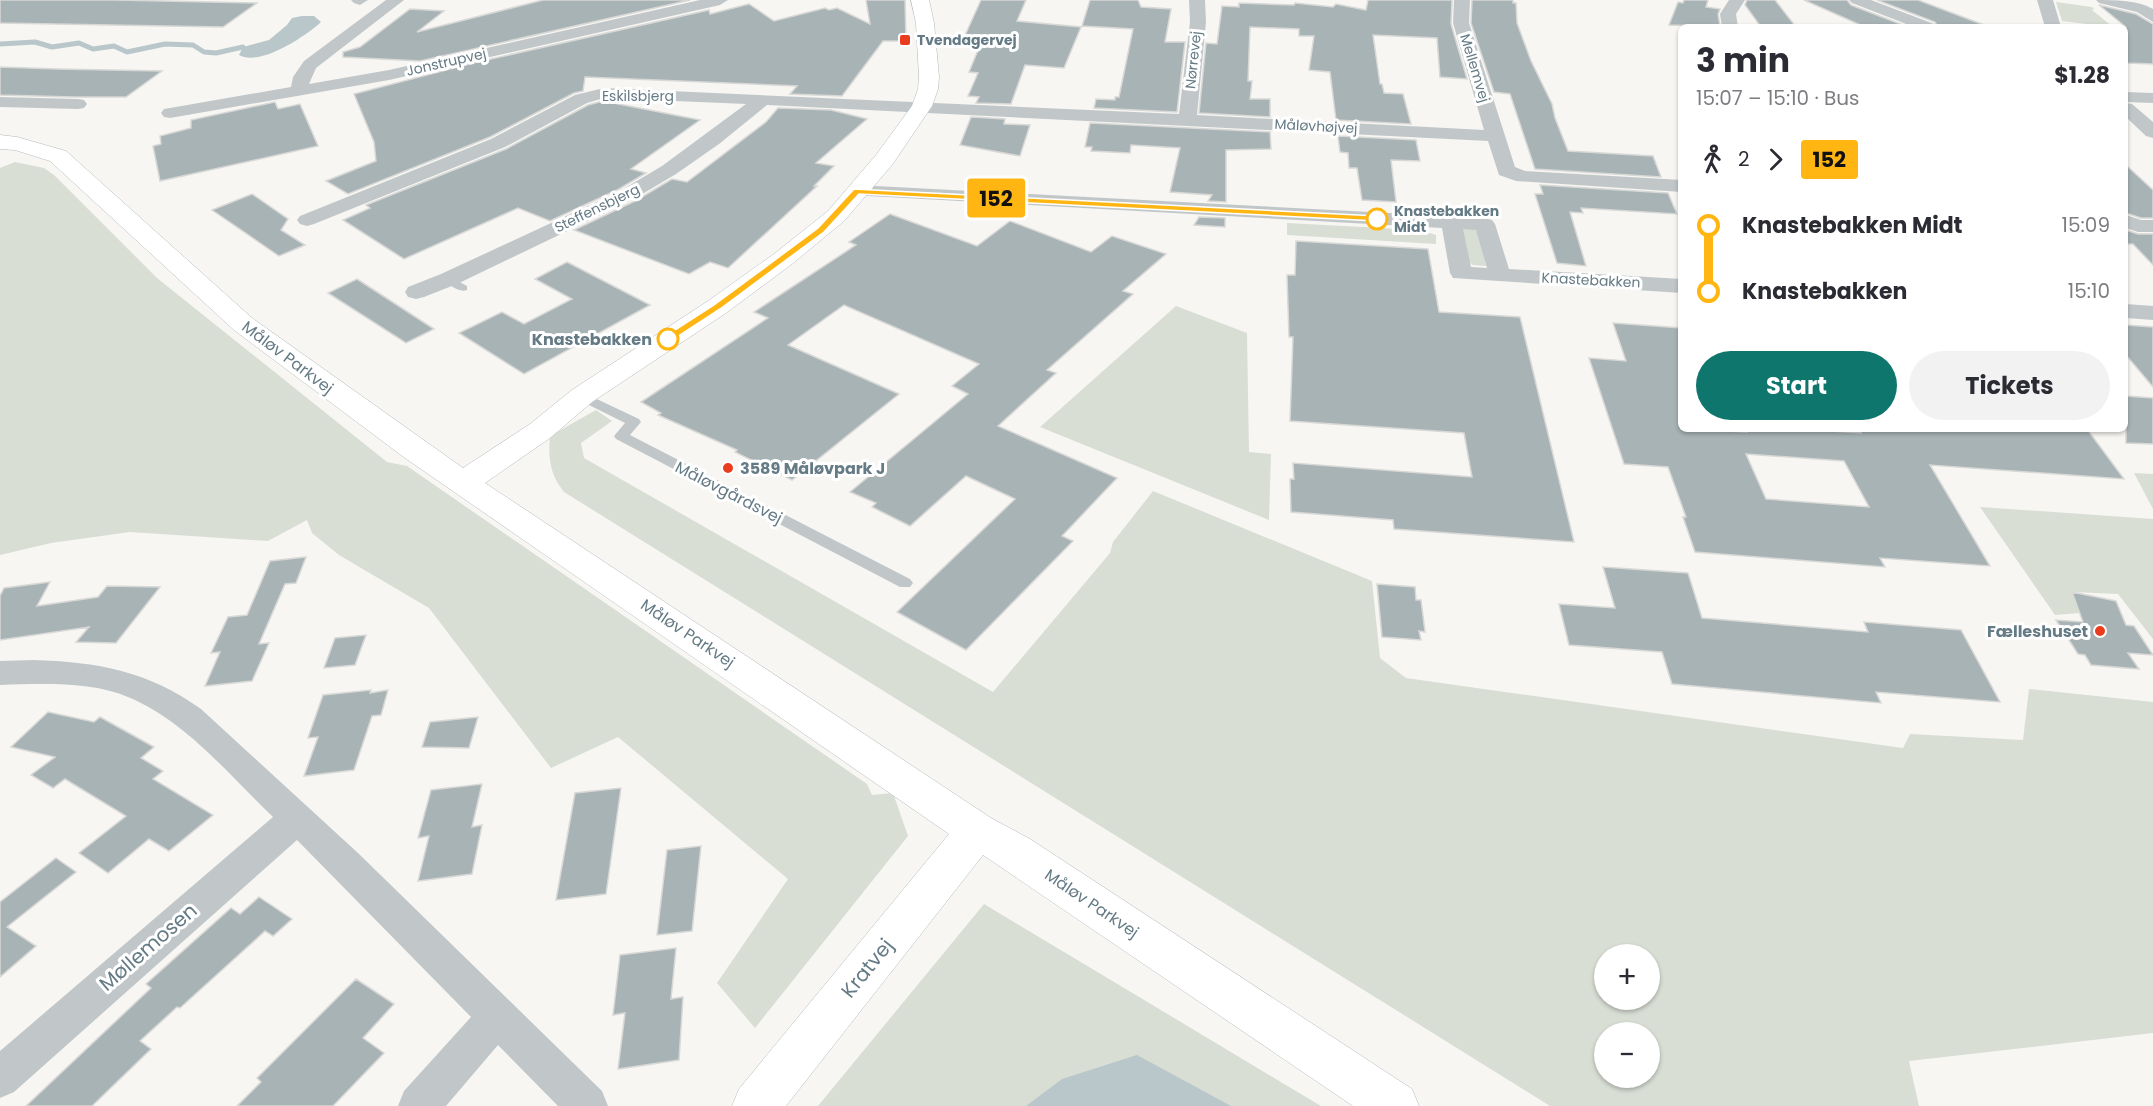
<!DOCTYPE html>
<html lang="en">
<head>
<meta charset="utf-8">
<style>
  :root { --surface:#fff; --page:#f2f2f3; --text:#2b2b33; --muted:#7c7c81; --accent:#0f766e }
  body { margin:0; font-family:Poppins,sans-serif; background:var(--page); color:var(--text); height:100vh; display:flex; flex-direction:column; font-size:22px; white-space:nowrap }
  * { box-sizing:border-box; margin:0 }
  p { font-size:20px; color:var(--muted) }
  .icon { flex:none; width:33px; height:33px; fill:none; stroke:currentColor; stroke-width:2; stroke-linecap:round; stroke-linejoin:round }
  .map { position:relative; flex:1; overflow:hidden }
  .drawer { position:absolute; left:1678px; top:24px; width:450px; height:408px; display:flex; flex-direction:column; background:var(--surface); border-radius:9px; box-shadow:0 2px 4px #0004 }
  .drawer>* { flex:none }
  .badge { padding:0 12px; border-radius:4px; font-size:21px; line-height:39px }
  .tools { position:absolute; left:1594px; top:944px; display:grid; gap:12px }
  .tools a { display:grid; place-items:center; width:66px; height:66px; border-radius:50%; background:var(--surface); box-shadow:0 2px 4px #0004; font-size:30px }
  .map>.badge { position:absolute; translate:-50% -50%; box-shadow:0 0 0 3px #fff }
  .legs { display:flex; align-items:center; gap:9px; height:66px; padding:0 18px; font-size:20px }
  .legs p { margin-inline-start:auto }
  .overview { display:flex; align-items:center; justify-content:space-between; height:102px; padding:0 18px }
  h1 { font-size:33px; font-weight:700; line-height:45px }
  .cta { display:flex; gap:12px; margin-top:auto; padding:12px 18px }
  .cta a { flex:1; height:69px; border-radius:36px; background:var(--accent); color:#fff; font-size:24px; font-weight:700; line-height:69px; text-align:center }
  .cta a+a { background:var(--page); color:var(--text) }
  ul { padding:0 18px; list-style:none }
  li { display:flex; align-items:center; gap:21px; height:66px; font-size:22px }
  li i { display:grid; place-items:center; width:9px; height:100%; margin:0 8px; background:currentColor }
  li i::after { content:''; width:15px; height:15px; margin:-8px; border:4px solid; border-radius:50%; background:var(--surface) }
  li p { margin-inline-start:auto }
  li:first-child i { background:linear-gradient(#0000 50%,currentColor 0) }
  li:last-child i { background:linear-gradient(currentColor 50%,#0000 0) }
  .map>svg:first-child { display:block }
  .green { fill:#d8ded4; fill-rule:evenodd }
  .water { fill:#b9c7ca }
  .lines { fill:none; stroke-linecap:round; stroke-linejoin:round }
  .stream { stroke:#b9c7ca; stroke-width:5 }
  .building { fill:#a8b3b6; stroke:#d8d8d6; stroke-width:1.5; fill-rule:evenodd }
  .secondary-casing { stroke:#b4bbbe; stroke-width:1 }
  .lane { fill:#c1c7c9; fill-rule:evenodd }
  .street { fill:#c1c7c9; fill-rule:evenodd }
  .secondary { fill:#fff; fill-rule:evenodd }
  .line-1 { fill:#ffb612; stroke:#fff; stroke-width:1.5 }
  .poi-dot { fill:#ea3d1f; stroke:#fff; stroke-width:2 }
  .stop-1-dot { fill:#fff; stroke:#ffb612; stroke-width:3 }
  .labels { text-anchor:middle; stroke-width:6; stroke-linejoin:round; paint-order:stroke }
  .far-poi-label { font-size:14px; font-weight:bold; fill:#647a85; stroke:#fff; text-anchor:start }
  .far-street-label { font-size:14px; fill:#647a85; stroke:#fff }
  .far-stop-label { font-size:14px; font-weight:bold; fill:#647a85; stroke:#fff; text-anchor:start }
  .stop-label { font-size:16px; font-weight:bold; fill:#647a85; stroke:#fff; text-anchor:end }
  .street-label { font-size:16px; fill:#647a85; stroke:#fff }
  .poi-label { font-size:16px; font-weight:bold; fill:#647a85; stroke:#fff; text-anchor:start }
  .near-street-label { font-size:20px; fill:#647a85; stroke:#fff }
</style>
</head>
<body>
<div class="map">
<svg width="2153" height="1106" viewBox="0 0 2153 1106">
  <rect width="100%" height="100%" fill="#f7f6f3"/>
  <path class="green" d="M 2056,2 L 2092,7 L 2094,9 L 2092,10 L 2113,27 L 2062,21 Z
    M 15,162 L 44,168 L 54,175 L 157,278 L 387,462 L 407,466 L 867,784 L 872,795 L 893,793 L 908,836 L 755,1028 L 717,983 L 788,879 L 618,737 L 551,768 L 429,608 L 339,555 L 312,533 L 307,520 L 268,541 L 130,532 L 51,543 L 0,555 L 0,168 Z
    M 1287,223 L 1420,230 L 1436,235 L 1436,244 L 1287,235 Z
    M 1461,228 L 1474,229 L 1480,233 L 1486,266 L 1473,265 L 1466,260 Z
    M 1176,306 L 1247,333 L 1249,452 L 1271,454 L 1269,520 L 1040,427 Z
    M 596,410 L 612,421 L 581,443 L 584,458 L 993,692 L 1110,553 L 1113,542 L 1153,491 L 1372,581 L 1380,658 L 1406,678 L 1903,748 L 1910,734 L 2023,740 L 2029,689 L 2153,702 L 2153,1033 L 1909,1061 L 1919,1106 L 1550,1106 L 564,492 C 550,475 548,458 550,436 ZM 1605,954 L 1650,954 L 1650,999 L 1605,999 ZM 1605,1032 L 1650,1032 L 1650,1077 L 1605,1077 Z
    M 2134,473 L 2153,474 L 2153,509 Z
    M 1980,507 L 2153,519 L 2153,639 L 2118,594 L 2073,592 L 2080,613 L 2055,615 Z
    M 984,904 L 1321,1106 L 818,1106 Z"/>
  <path class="water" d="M 302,16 L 314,16 L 321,22 C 306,36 260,67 239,55 L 243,47 L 269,40 L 287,25 L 292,18 Z
    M 1137,1055 L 1231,1106 L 1026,1106 L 1062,1079 Z"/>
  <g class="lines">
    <path class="stream" d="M 0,44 L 35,42 L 52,47 L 79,43 L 93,49 L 114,46 L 127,52 L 165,44 L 193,45 L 204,52 L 216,53 L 243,47"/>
  </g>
  <path class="building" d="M 0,0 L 115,0 L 257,3 L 223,27 L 0,23 Z
    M 543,0 L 690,0 L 420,61 L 343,57 L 343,52 L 360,47 L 410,9 L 444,11 L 417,32 Z
    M 866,0 L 905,0 L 906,41 L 883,41 L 842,96 L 790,94 L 797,86 L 585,77 L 583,91 L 574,93 L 490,137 L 348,194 L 326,181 L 376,161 L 374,142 L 354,94 L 473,63 L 709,10 L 710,14 L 749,4 L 774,21 L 825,8 L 829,10 L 837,8 L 870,24 Z
    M 981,0 L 1026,0 L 1017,21 L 1081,27 L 1064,68 L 1025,65 L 1011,104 L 976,103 L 979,97 L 968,96 L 978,73 L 969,72 L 981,43 L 962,42 Z
    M 1090,0 L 1138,0 L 1141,7 L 1171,9 L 1165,42 L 1185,42 L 1177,112 L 1094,108 L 1096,99 L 1115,100 L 1115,97 L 1119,97 L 1133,29 L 1082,26 Z
    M 1368,0 L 1452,0 L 1451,24 L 1467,79 L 1440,77 L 1437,38 L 1373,35 L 1380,84 L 1382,84 L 1384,93 L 1403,94 L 1411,124 L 1336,120 L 1330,72 L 1309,70 L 1314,36 L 1299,36 L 1299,29 L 1250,27 L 1248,81 L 1252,81 L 1250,99 L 1270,99 L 1270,117 L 1199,113 L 1206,43 L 1217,44 L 1222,6 L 1239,7 L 1239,3 L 1294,5 L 1295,3 L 1333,7 L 1336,4 L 1366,10 Z
    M 1472,0 L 1513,0 L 1513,3 L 1516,3 L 1517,23 L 1531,61 L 1552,104 L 1555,118 L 1568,151 L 1653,156 L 1661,177 L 1535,169 L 1510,94 L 1494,92 L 1471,23 Z
    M 1684,0 L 1708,0 L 1706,7 L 1720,9 L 1718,14 L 1720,26 L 1669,25 L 1678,2 L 1683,3 Z
    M 1747,0 L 1775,0 L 1796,27 L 1761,27 L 1745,5 Z
    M 1804,0 L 1847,0 L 1851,5 L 1908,27 L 1865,27 Z
    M 1877,0 L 1918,0 L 1984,25 L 1983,27 L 1938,27 L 1935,22 Z
    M 2099,5 L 2136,14 L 2153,24 L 2153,64 L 2126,63 L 2126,27 Z
    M 0,67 L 57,69 L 162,71 L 126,97 L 74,97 L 0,95 Z
    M 603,101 L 700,120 L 631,169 L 646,173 L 619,189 L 550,221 L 518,208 L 404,259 L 343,220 L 370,208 L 366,205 L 506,149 L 588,105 Z
    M 275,102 L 278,109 L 300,104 L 318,146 L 160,181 L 153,146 L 161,144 L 160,136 L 191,128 L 191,120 Z
    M 778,108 L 831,110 L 867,119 L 816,163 L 834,166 L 814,186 L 817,186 L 728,268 L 710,262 L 689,274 L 574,230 L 635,201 L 672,179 L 687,182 L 766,122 Z
    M 971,117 L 1005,119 L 1004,124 L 1030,125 L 1020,156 L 960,145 Z
    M 1090,123 L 1270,132 L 1271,149 L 1226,150 L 1226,202 L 1208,201 L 1212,195 L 1170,192 L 1180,148 L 1131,145 L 1130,153 L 1091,151 L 1092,147 L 1085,147 Z
    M 1338,136 L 1416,140 L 1420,161 L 1391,160 L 1396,202 L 1362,200 L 1357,168 L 1349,168 L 1348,153 L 1340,152 Z
    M 2126,165 L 2153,190 L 2153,218 L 2141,218 L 2126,213 Z
    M 1540,185 L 1668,193 L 1677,214 L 1581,208 L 1583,213 L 1570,212 L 1586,266 L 1557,263 L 1535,194 L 1543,194 Z
    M 252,194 L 288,219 L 281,230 L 305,245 L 279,256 L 212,210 Z
    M 890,214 L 977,246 L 1010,221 L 1091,252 L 1112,236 L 1166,254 L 1123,291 L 1133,294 L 1047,370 L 1056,373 L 998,426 L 1117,478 L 1062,536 L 1073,541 L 966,650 L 897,612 L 1015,499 L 966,476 L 910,526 L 872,507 L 876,503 L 850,492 L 968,394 L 952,386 L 979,364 L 844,305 L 788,345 L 899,394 L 792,480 L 735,452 L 737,450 L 658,415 L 661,413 L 641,402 L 768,318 L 754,312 L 856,245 L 849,242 Z
    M 1199,217 L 1225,218 L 1225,227 L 1194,225 Z
    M 2126,230 L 2138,234 L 2153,234 L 2153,265 L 2133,244 L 2126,244 Z
    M 1296,241 L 1428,249 L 1439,312 L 1520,317 L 1574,542 L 1394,529 L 1393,520 L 1291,512 L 1290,479 L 1294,479 L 1293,463 L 1472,477 L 1464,433 L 1290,421 L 1293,337 L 1289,337 L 1287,275 L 1295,275 Z
    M 567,262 L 650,305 L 524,374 L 459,333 L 502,312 L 524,324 L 572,299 L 535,279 Z
    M 357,279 L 434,329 L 406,343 L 328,293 Z
    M 1613,323 L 1682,328 L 1682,429 L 1747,432 L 1746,429 L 1799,429 L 1861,433 L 1861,429 L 2087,429 L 2124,479 L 1930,465 L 1990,566 L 1880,558 L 1885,567 L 1695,552 L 1683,517 L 1686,517 L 1668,467 L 1624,464 L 1589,358 L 1626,361 ZM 1746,454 L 1844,461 L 1869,507 L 1766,499 Z
    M 2126,325 L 2153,327 L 2153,387 L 2126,355 Z
    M 2126,396 L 2153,398 L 2153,444 L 2126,443 Z
    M 306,557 L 296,583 L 285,584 L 259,644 L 269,643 L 252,681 L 205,686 L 220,652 L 211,653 L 228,617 L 247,615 L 270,561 Z
    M 1603,567 L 1688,573 L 1702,618 L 1868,632 L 1864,622 L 1961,630 L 2000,702 L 1876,692 L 1881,703 L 1672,684 L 1662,652 L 1569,645 L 1559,604 L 1615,608 Z
    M 50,582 L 37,606 L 98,597 L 107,586 L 160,587 L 116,643 L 76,642 L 89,627 L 0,640 L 0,596 L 4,588 Z
    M 1377,584 L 1415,587 L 1416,600 L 1421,600 L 1425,632 L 1419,631 L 1421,640 L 1382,637 Z
    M 2072,592 L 2116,601 L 2126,625 L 2134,626 L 2153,655 L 2128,653 L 2139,669 L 2091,665 L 2085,655 L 2078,654 L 2056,620 L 2083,622 Z
    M 366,635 L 355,665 L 324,668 L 335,638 Z
    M 371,690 L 370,693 L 388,690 L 381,715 L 372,716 L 354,770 L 304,776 L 318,737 L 308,738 L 323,695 Z
    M 48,712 L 94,722 L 100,717 L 154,747 L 141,758 L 163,771 L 153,779 L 213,815 L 169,851 L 149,839 L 108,873 L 79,853 L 126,816 L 65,779 L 53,788 L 31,775 L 55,757 L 11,747 Z
    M 478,717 L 469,748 L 422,747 L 430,722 Z
    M 482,784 L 472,827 L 482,825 L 472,874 L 418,881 L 429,836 L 418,838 L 431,790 Z
    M 621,788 L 606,894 L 556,900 L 575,793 Z
    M 701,846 L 692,931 L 657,935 L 667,850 Z
    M 56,858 L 76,872 L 7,927 L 36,946 L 0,977 L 0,902 Z
    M 259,897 L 292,919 L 273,936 L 265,931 L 180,1008 L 177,1007 L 140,1041 L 151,1049 L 92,1106 L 26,1106 L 151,988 L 146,984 L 231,908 L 240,914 Z
    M 676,948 L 671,999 L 683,997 L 679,1060 L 618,1069 L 625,1013 L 613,1015 L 620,955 Z
    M 356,979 L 394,1004 L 363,1038 L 384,1053 L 333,1106 L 237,1106 L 261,1082 L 257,1078 Z"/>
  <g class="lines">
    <defs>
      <path id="secondary" d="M 911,0 L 929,0 L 934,23 L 939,77 L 938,89 L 932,106 L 892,165 L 844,221 L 792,264 L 726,313 L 592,402 L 550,438 L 485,483 L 991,818 L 1030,839 L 1412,1089 L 1419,1106 L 1353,1106 L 983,855 L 786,1106 L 732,1106 L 739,1089 L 949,834 L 405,458 L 234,330 L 50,161 L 15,150 L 0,149 L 0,135 L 17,137 L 66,151 L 252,318 L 463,468 L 530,424 L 572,390 L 708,301 L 774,254 L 828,211 L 876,155 L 912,106 L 918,89 L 919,77 L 916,23 Z"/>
    </defs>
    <use href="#secondary" class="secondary-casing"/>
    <path class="lane" d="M 449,276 L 467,286 L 467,290 C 459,293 449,285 443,279 Z
      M 582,392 L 639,419 L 641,422 L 630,435 L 910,579 L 913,583 L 910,587 L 900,587 L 616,439 L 614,436 L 625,423 L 577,399 L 575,396 Z"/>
    <path class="street" d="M 351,0 L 368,0 L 360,5 L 354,3 Z
      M 386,0 L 404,0 L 316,68 L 309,84 L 389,70 L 700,0 L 728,0 L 720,5 L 389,80 L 170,118 L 164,117 L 161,113 L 164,109 L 170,108 L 291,87 L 293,77 L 304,61 Z
      M 1189,0 L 1205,0 L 1206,22 L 1197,115 L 1484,130 L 1453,23 L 1454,0 L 1470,0 L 1469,23 L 1515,167 L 1525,171 L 1682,180 L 1682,192 L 1516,181 L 1499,175 L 1488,141 L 767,105 L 719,144 L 676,174 L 634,199 L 457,284 L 424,297 L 416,299 L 408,297 L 405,292 L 408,287 L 441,274 L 620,191 L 662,166 L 746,104 L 604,98 L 587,103 L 505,147 L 314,224 L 307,226 L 300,224 L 297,220 L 300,216 L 491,139 L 575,95 L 604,88 L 1179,114 L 1190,22 Z
      M 1729,0 L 1745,0 L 1736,14 L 1738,27 L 1722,27 L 1720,14 Z
      M 1849,0 L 1871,0 L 1934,24 L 1936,27 L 1914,27 L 1852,3 Z
      M 2037,0 L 2053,0 L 2061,27 L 2045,27 Z
      M 2096,0 C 2115,0 2138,0 2153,9 L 2153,22 L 2137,12 L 2099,3 Z
      M 2126,92 L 2153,93 L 2153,103 L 2126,102 Z
      M 0,97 L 78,99 L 84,100 L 87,104 L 84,108 L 78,109 L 0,107 Z
      M 2126,103 L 2132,104 L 2153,122 L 2153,138 L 2146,136 L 2126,117 Z
      M 857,185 L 1485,218 L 1492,220 L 1495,224 L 1509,269 L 1682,279 L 1682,293 L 1453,278 L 1450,273 L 1442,228 L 850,195 L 847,191 L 850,187 ZM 1463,229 L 1476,230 L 1487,268 L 1471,267 Z
      M 2126,215 L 2141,220 L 2153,220 L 2153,232 L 2138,232 L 2126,228 Z
      M 2126,304 L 2153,306 L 2153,320 L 2126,318 Z
      M 33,660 C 98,662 148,671 201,709 L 358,853 L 602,1091 L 608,1106 L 558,1106 L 498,1045 L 446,1106 L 398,1106 L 404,1091 L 471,1017 L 297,840 L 14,1092 L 0,1098 L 0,1051 L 273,817 C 229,775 186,721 128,697 C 90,681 40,684 0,685 L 0,661 Z"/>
    <use href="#secondary" class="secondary"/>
  </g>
  <path class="line-1" d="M 854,189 L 1377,216 L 1381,219 L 1377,221 L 859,194 L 824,232 L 720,309 L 671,341 L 664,341 L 664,337 L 714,305 L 818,228 Z"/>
  <g class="poi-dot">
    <rect x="899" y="34" width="12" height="12" rx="3"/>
    <circle cx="728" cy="468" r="6"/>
    <circle cx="2100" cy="631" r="6"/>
  </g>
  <g class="stop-1-dot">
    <circle cx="1377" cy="219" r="10"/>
    <circle cx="668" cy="339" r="10"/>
  </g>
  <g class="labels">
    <g class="far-poi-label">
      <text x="917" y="45">Tvendagervej</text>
    </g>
    <g class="far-street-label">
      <text transform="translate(1193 60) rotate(-84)" y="5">Nørrevej</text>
      <text transform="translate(446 62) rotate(-13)" y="5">Jonstrupvej</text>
      <text transform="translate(1475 68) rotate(73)" y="5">Mellemvej</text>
      <text x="638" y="101">Eskilsbjerg</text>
      <text transform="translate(1316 126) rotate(3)" y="5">Måløvhøjvej</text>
      <text transform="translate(597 208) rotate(-26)" y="5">Steffensbjerg</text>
      <text transform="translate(1591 280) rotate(3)" y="5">Knastebakken</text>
    </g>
    <g class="far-stop-label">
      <text x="1394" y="216">Knastebakken<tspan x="1394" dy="16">Midt</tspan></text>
    </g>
    <g class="stop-label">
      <text x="652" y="345">Knastebakken</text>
    </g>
    <g class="street-label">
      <text transform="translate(288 357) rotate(37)" y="6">Måløv Parkvej</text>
      <text transform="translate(729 492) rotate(27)" y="6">Måløvgårdsvej</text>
      <text transform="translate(688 633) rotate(34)" y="6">Måløv Parkvej</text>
      <text transform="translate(1092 903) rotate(34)" y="6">Måløv Parkvej</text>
    </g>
    <g class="poi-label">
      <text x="740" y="474">3589 Måløvpark J</text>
      <text x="2088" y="637" text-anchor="end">Fælleshuset</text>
    </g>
    <g class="near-street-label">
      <text transform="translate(148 947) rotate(-41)" y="7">Møllemosen</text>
      <text transform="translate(867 968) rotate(-51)" y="7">Kratvej</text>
    </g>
  </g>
</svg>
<div class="tools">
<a>+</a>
<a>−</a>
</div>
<b class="badge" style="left:996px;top:198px;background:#ffb612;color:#111">152</b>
<section class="drawer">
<div class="overview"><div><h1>3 min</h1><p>15:07 – 15:10 · Bus</p></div><b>$1.28</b></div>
<div class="legs"><svg class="icon" aria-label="walk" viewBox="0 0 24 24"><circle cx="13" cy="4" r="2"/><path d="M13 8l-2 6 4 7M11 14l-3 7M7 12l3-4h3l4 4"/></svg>2<svg class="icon" aria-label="forward" viewBox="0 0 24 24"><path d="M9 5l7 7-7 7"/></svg><b class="badge" style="background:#ffb612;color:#111">152</b></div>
<ul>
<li><i style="color:#ffb612"></i><b>Knastebakken Midt</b><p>15:09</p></li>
<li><i style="color:#ffb612"></i><b>Knastebakken</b><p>15:10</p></li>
</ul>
<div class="cta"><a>Start</a><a>Tickets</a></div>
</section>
</div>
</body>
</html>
